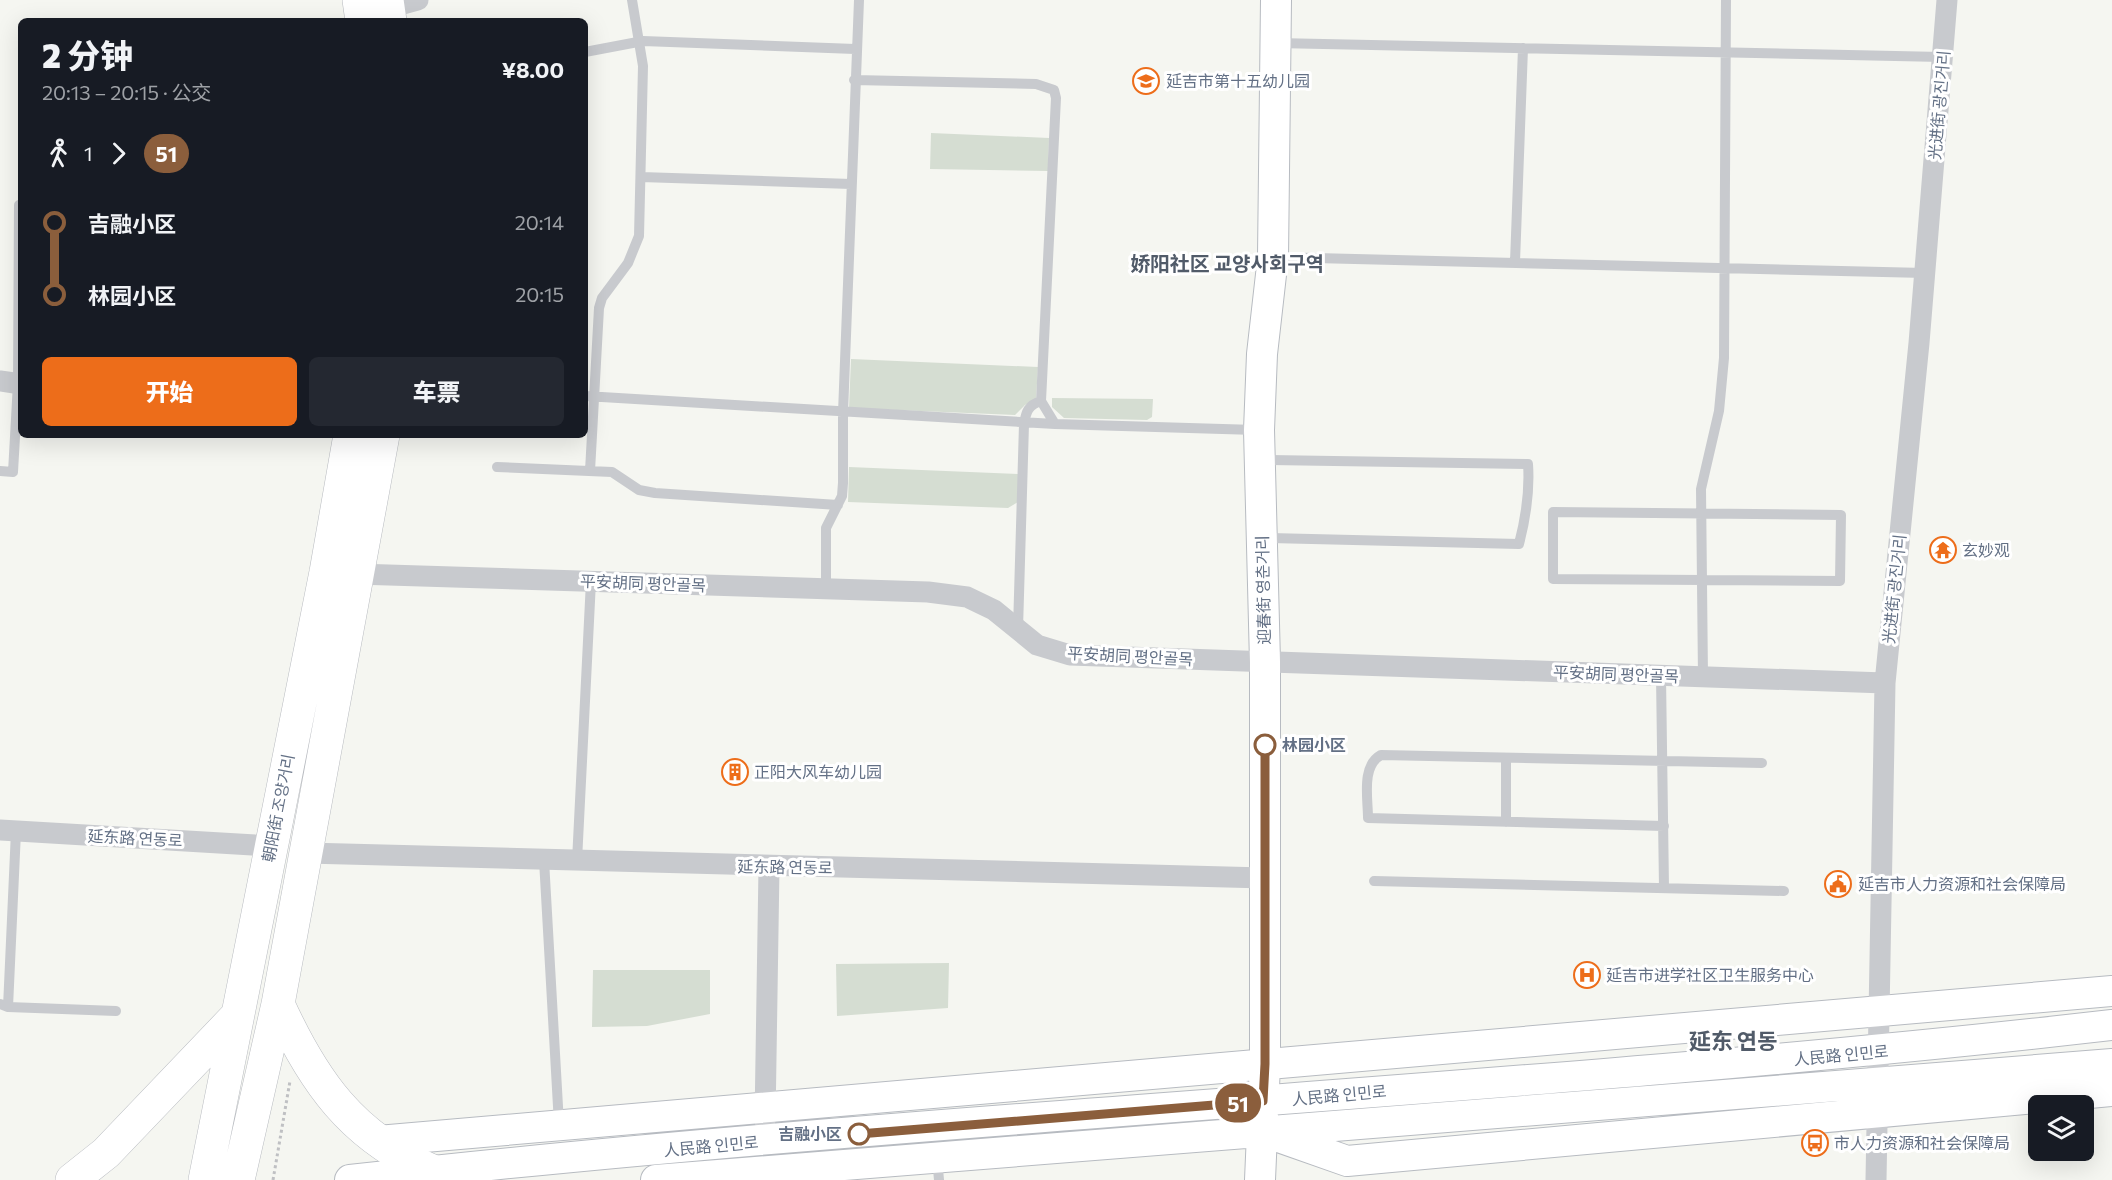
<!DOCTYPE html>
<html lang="zh">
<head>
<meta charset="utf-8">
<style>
  :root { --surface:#171b24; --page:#242831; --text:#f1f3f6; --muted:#9ea1a6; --accent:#ed6d1a }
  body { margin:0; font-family:Commissioner,"Noto Sans SC","Noto Sans KR",sans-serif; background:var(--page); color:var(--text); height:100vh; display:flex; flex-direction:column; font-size:22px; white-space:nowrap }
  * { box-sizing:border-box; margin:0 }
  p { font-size:20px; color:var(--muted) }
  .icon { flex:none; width:33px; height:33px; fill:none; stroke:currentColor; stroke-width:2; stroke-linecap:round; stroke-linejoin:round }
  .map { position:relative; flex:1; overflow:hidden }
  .side { position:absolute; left:18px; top:18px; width:570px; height:420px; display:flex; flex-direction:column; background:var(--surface); border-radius:9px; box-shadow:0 6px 24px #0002 }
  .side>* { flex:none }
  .badge { padding:0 12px; border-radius:20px; font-size:21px; line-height:39px }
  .tools { position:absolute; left:2028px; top:1095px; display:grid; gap:12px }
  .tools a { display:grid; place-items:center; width:66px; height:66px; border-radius:9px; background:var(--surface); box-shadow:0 6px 24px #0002; font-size:30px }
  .map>.badge { position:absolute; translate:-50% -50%; box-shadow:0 0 0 3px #fff }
  .legs { display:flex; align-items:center; gap:9px; height:66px; padding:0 24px; font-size:20px }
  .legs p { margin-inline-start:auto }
  .head { display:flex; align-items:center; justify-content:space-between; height:102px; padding:0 24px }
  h1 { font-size:33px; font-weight:800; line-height:45px }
  .primary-button { display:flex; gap:12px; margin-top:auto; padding:12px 24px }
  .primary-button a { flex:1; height:69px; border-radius:9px; background:var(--accent); color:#fff; font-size:24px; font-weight:800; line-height:69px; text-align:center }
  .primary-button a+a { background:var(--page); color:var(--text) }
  ul { padding:0 24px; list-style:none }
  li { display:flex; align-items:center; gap:21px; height:72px; font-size:22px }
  li i { display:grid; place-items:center; width:9px; height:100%; margin:0 8px; background:currentColor }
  li i::after { content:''; width:15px; height:15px; margin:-8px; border:4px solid; border-radius:50%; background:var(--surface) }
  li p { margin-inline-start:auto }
  li:first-child i { background:linear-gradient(#0000 50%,currentColor 0) }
  li:last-child i { background:linear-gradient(currentColor 50%,#0000 0) }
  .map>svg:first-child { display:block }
  .green { fill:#d5ddd2 }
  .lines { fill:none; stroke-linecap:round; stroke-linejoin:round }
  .secondary-casing { stroke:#b7bbc1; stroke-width:32 }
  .primary-casing { stroke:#b8bbc0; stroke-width:34 }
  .path { stroke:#bfc0c3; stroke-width:3; stroke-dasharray:3 3; stroke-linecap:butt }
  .lane { stroke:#c8cace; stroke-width:10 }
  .street { stroke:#c8cace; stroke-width:21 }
  .secondary { stroke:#fff; stroke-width:30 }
  .primary { stroke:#fff; stroke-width:33 }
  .line-1-casing { stroke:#fff; stroke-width:14 }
  .line-1 { stroke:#8b5e3c; stroke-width:9 }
  .stop-1-dot { fill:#fff; stroke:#8b5e3c; stroke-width:3 }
  .labels { text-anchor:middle; stroke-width:6; stroke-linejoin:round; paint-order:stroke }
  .poi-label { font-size:16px; fill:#637085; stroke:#fff; text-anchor:start }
  .street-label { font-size:16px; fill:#637085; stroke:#fff }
  .stop-label { font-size:16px; font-weight:bold; fill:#637085; stroke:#fff; text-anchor:start }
  .quarter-label { font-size:20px; font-weight:bold; fill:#515b69; stroke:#fff }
  .district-label { font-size:22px; font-weight:bold; fill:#515b69; stroke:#fff }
</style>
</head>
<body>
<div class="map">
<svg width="2112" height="1180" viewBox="0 0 2112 1180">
  <rect width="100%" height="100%" fill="#f5f6f1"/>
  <path class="green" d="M 931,133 L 1049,138 L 1048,171 L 930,169 Z
    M 851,359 L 1038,367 L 1036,399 L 1025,405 L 1015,415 L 849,408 Z
    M 1052,398 L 1153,399 L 1152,417 L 1147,420 L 1064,418 L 1052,407 Z
    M 849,467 L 1018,474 L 1018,502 L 1008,508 L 848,502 Z
    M 949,963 L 948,1008 L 837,1016 L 836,964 Z
    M 593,970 L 710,970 L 710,1014 L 647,1026 L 592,1027 Z"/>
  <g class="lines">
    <defs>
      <path id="secondary" d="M 1273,1135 L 1347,1161 L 2112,1091
        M 378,1141 L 2112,991
        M 350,1180 C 936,1114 1526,1092 2112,1025
        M 656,1180 L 2112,1064
        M 1260,1180 L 1265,1064 L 1265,662 L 1259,430 L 1262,354 L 1273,257 L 1276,0"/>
      <path id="primary" d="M 359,0 L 362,21
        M 387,0 L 390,21
        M 278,1004 C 313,1081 352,1137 432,1171
        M 72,1180 L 106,1153 L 235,1018
        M 205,1180 L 326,572 L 350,435
        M 238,1180 L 278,1004 L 383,435"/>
    </defs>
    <use href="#secondary" class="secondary-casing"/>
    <use href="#primary" class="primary-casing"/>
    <path class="path" d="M 273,1180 L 290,1081"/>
    <path class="lane" d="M 1276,43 L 1942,57
      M 585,52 L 643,41 L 855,49
      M 854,80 L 1036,84 L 1054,90 L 1056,98 L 1041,401 L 1055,424 L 1256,430
      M 641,177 L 851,184
      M 1274,257 L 1925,273
      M 1515,262 L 1523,48
      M 585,396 L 1055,424
      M 1262,460 L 1528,464 C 1530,492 1526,517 1519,544 L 1265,538
      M 497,467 L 612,472 L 639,490 L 655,493 L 838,505
      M 0,471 L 13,472 L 18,383 L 19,205
      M 590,471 L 599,308 L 602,298 L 628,263 L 639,236 L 643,66 L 632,0
      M 1553,512 L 1841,515 L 1840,581 L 1553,579 Z
      M 826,589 L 826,528 L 842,496 L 843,483 L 843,413 L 859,0
      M 1018,629 L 1024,424 C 1026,412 1028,405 1041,401
      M 1661,676 L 1664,888
      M 1703,677 L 1701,489 L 1719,411 L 1724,358 L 1726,0
      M 1506,822 L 1506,758
      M 1664,826 L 1368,818 C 1368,798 1361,766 1381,755 L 1762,763
      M 544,860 L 559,1124
      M 577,861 L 591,581
      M 1374,881 L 1784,891
      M 0,1004 L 8,1007 L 116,1011
      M 8,1007 L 16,831
      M 937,1158 L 939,1180"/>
    <path class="street" d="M 389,8 L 418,0
      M 0,381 L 21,384
      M 356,574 L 928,592 L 967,597 L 994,610 L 1037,645 L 1070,655 L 1885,683
      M 0,830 L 271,846
      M 306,853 L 1265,878
      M 765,1121 L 769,867
      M 1876,1180 L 1885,683 L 1919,343 L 1947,0"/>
    <use href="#secondary" class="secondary"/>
    <use href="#primary" class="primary"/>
  </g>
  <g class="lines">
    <defs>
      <path id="line-1" d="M 859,1134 L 1263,1101 L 1265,1064 L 1265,745"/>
    </defs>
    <use href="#line-1" class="line-1-casing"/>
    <use href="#line-1" class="line-1"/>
  </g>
  <defs>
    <symbol id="school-ring" viewBox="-11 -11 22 22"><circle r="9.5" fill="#fff" stroke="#ed6d1a" stroke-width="1.5"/><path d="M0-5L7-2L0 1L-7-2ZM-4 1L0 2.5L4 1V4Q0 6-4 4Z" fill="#ed6d1a"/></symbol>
    <symbol id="temple-ring" viewBox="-11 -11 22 22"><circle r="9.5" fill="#fff" stroke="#ed6d1a" stroke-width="1.5"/><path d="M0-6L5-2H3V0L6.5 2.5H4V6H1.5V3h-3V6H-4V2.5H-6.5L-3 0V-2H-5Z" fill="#ed6d1a"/></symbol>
    <symbol id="building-ring" viewBox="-11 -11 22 22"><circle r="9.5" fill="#fff" stroke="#ed6d1a" stroke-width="1.5"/><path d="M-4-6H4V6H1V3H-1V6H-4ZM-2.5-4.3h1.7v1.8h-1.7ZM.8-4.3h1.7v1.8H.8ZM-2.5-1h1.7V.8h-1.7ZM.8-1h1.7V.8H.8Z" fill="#ed6d1a"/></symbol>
    <symbol id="civic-ring" viewBox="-11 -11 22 22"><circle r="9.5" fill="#fff" stroke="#ed6d1a" stroke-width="1.5"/><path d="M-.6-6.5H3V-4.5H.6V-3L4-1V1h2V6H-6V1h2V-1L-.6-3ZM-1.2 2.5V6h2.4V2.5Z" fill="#ed6d1a"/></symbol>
    <symbol id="hospital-ring" viewBox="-11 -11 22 22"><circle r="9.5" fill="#fff" stroke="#ed6d1a" stroke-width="1.5"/><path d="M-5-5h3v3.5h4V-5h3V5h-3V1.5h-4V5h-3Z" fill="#ed6d1a"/></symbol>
    <symbol id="bus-ring" viewBox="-11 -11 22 22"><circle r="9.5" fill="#fff" stroke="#ed6d1a" stroke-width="1.5"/><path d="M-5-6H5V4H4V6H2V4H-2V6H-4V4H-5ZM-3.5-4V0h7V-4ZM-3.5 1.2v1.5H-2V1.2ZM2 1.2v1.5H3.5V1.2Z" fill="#ed6d1a"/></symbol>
  </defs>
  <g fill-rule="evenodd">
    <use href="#school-ring" x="1131" y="66" width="30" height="30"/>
    <use href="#temple-ring" x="1928" y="535" width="30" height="30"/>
    <use href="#building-ring" x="720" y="757" width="30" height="30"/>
    <use href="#civic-ring" x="1823" y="869" width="30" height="30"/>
    <use href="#hospital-ring" x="1572" y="960" width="30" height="30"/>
    <use href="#bus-ring" x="1800" y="1128" width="30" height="30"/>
  </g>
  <g class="stop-1-dot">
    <circle cx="1265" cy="745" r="10"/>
    <circle cx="859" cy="1134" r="10"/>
  </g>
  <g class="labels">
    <g class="poi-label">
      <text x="1166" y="87">延吉市第十五幼儿园</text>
      <text x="1962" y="556">玄妙观</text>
      <text x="754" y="778">正阳大风车幼儿园</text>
      <text x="1858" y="890">延吉市人力资源和社会保障局</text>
      <text x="1606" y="981">延吉市进学社区卫生服务中心</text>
      <text x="1834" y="1149">市人力资源和社会保障局</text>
    </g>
    <g class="street-label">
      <text transform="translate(1939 105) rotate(-85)" y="6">光进街 광진거리</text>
      <text transform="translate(643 583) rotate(2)" y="6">平安胡同 평안골목</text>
      <text transform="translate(1894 589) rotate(-84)" y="6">光进街 광진거리</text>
      <text transform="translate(1263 590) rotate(-91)" y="6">迎春街 영춘거리</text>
      <text transform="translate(1130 656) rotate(3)" y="6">平安胡同 평안골목</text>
      <text transform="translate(1616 674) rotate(2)" y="6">平安胡同 평안골목</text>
      <text transform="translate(278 808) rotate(-79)" y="6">朝阳街 조양거리</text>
      <text transform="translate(135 838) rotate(3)" y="6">延东路 연동로</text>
      <text transform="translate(785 867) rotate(1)" y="6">延东路 연동로</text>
      <text transform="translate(1841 1055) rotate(-5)" y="6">人民路 인민로</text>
      <text transform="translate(1339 1095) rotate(-5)" y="6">人民路 인민로</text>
      <text transform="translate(711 1146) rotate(-5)" y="6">人民路 인민로</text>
    </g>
    <g class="stop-label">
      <text x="1282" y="751">林园小区</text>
      <text x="842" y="1140" text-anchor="end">吉融小区</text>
    </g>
    <g class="quarter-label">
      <text x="1227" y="271">娇阳社区 교양사회구역</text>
    </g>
    <g class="district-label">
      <text x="1733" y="1049">延东 연동</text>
    </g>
  </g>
</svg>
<div class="tools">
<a><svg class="icon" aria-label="layers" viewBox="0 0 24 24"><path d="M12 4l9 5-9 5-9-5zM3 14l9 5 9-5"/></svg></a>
</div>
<b class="badge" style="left:1238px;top:1103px;background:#8b5e3c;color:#fff">51</b>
<section class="side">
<div class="head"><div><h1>2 分钟</h1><p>20:13 – 20:15 · 公交</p></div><b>¥8.00</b></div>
<div class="legs"><svg class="icon" aria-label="walk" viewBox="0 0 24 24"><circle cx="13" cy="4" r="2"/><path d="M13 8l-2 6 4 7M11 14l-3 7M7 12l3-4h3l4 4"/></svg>1<svg class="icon" aria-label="forward" viewBox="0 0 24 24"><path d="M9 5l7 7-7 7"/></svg><b class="badge" style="background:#8b5e3c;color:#fff">51</b></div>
<ul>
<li><i style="color:#8b5e3c"></i><b>吉融小区</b><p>20:14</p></li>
<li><i style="color:#8b5e3c"></i><b>林园小区</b><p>20:15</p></li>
</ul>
<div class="primary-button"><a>开始</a><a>车票</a></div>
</section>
</div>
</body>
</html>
